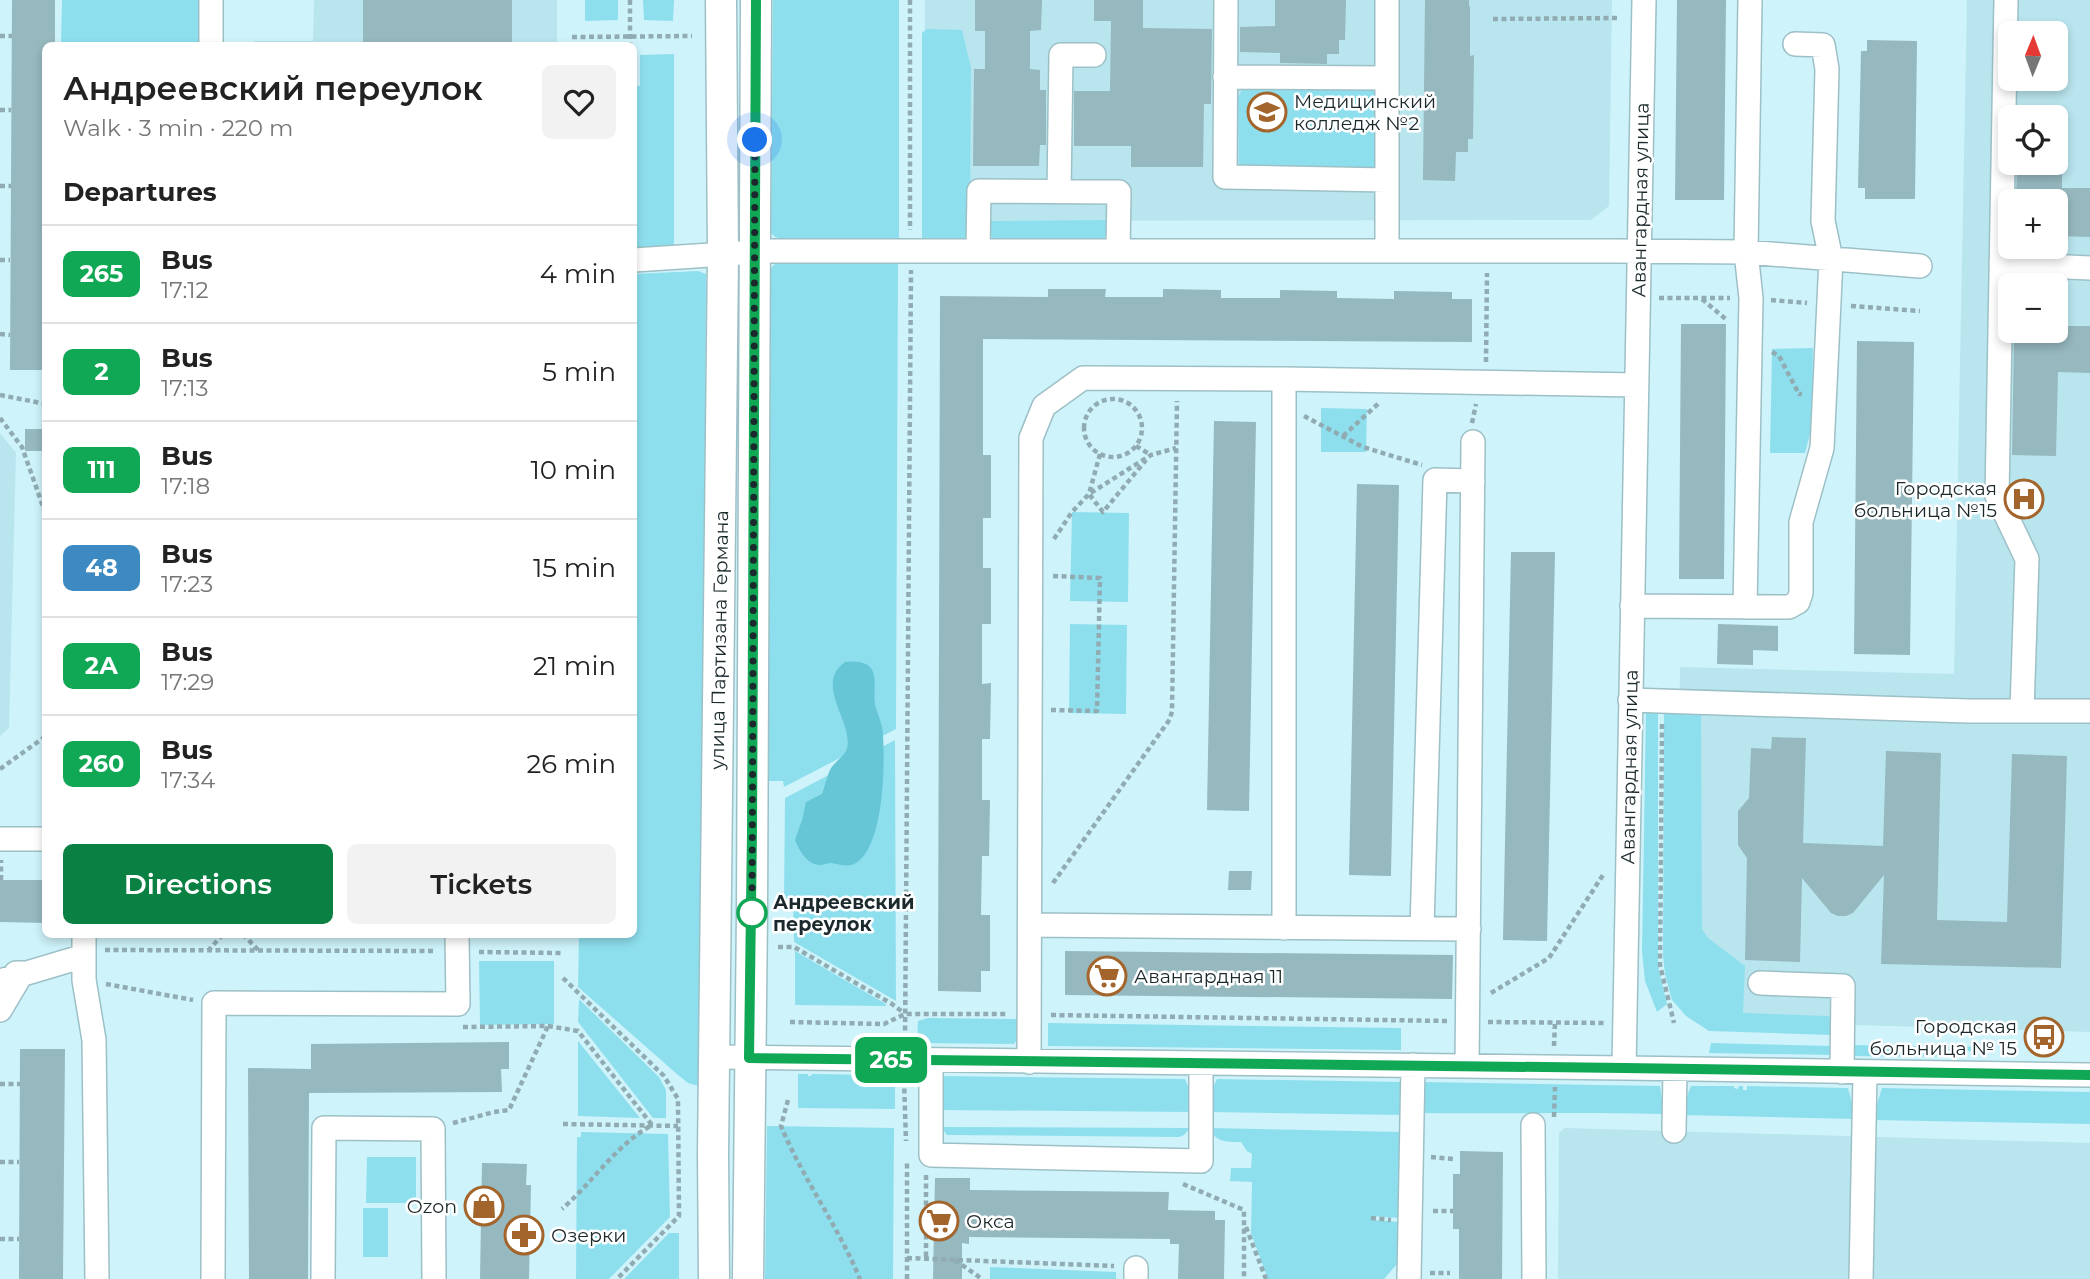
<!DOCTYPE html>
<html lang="en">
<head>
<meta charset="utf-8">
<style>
  :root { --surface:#fff; --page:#f2f2f2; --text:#222; --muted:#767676; --line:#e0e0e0; --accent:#0b8043 }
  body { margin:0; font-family:Montserrat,sans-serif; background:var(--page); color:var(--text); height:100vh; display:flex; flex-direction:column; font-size:26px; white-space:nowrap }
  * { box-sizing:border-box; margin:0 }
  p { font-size:23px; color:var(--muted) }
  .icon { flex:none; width:38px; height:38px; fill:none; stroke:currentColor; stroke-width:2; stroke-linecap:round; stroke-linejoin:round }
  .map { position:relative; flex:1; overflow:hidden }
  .side { position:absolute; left:42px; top:42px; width:595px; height:896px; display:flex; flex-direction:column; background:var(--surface); border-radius:10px; box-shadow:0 4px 10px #0003 }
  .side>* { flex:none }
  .badge { padding:0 14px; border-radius:10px; font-size:24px; line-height:46px }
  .needle { width:46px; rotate:1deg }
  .controls { position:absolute; left:1998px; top:21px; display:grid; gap:14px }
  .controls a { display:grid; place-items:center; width:70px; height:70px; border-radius:10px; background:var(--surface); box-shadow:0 4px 10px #0003; font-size:35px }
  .you { position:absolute; width:35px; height:35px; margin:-18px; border:5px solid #fff; border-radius:50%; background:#1a73e8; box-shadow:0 0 0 10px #1a73e833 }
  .map>.badge { position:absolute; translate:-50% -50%; box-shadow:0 0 0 4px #fff }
  h2 { padding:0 21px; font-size:26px; line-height:63px }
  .round { display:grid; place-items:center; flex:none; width:74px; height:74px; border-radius:10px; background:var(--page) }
  .summary { display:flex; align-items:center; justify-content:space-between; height:119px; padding:0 21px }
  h1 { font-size:33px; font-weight:600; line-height:52px }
  .primary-button { display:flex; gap:14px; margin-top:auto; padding:14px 21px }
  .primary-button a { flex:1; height:80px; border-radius:10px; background:var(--accent); color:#fff; font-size:28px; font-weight:600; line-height:80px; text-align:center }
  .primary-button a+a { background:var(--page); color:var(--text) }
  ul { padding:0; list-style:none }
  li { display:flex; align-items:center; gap:21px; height:98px; padding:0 21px; border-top:2px solid var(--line) }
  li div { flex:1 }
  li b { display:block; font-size:26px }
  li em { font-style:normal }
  li .badge { min-width:77px; font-weight:700; text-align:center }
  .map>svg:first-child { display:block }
  .built { fill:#b9e5ee; fill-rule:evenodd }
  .green { fill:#8edfee }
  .forest { fill:#67c6d6 }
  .building { fill:#96b8bf }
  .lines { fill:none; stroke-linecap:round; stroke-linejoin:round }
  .minor-casing { stroke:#9dc0c6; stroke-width:26 }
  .major-casing { stroke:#9dc0c6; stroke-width:33 }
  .path { stroke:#90acb2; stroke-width:4.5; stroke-dasharray:5 3.5; stroke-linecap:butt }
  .minor { stroke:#fff; stroke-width:23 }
  .major { stroke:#fff; stroke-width:30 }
  .line-casing { stroke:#fff; stroke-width:16 }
  .line { stroke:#10a855; stroke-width:10 }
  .walk { stroke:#1b292c; stroke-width:7; stroke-dasharray:0 12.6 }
  .stop-dot { fill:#fff; stroke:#10a855; stroke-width:3.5 }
  .labels { text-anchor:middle; stroke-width:5; stroke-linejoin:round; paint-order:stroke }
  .poi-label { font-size:19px; fill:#1b292c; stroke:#fff; text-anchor:start }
  .street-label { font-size:19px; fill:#1b292c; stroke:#fff }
  .stop-label { font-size:19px; font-weight:bold; fill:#1b292c; stroke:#fff; text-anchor:start }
</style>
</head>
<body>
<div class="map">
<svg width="2090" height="1279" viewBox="0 0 2090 1279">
  <rect width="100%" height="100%" fill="#cff3fa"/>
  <path class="built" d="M 314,0 L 557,0 L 557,45 L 254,46 L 254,41 L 313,41 Z
    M 925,0 L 1612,0 L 1609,206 L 1591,220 L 923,221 Z
    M 1965,0 L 2090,0 L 2090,1032 L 1715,1021 L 1676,988 L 1680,667 L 1954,674 L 1967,1 ZM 2011,33 L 2056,33 L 2056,79 L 2011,79 ZM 2011,117 L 2056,117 L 2056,163 L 2011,163 ZM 2011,201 L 2056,201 L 2056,247 L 2011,247 ZM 2011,285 L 2056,285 L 2056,331 L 2011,331 Z
    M 0,433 L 16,453 L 9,728 L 0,736 Z
    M 1565,1128 L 2090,1143 L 2090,1279 L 1558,1279 L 1559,1133 Z"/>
  <path class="green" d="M 62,0 L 205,0 L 204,45 L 61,46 Z
    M 585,0 L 618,0 L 618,20 L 585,21 Z
    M 643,0 L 674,0 L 673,21 L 644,20 Z
    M 773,0 L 899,0 L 899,240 L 782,239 L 775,237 L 771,233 Z
    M 927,29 L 962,30 L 971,68 L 970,228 L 967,237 L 961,241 L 922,240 L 922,33 Z
    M 674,54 L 674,251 L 634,252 L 634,86 L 640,86 L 640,55 Z
    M 1244,87 L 1377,88 L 1376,173 L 1239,166 L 1238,97 Z
    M 1108,220 L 1107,235 L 1102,241 L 997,240 L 988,235 L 987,221 Z
    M 898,260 L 896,729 L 784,787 L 783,781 L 767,781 L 771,268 L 778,261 Z
    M 698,271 L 706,274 L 702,1087 L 688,1083 L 678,1075 L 578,987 L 579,935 L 634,934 L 634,274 Z
    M 1813,348 L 1812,426 L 1805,453 L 1770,453 L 1772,349 Z
    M 1321,408 L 1367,409 L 1366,452 L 1321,452 Z
    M 1072,512 L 1129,513 L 1128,602 L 1070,601 Z
    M 1070,624 L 1127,625 L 1126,714 L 1069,713 Z
    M 1658,707 L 1658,966 L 1667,1004 L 1657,1012 L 1645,981 L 1642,952 L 1646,709 Z
    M 1664,708 L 1701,709 L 1702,929 L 1708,938 L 1745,966 L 1743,1013 L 1827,1016 L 1832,1018 L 1831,1035 L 1709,1031 L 1686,1016 L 1672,1000 L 1665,974 L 1663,956 Z
    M 895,740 L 896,1001 L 794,942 L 793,900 L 784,900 L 785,798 Z
    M 795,951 L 886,1004 L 886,1006 L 795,1005 Z
    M 479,961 L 554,961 L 554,1024 L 480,1025 Z
    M 579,999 L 659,1077 L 666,1090 L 666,1118 L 653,1118 L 578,1022 Z
    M 928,1018 L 1016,1019 L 1016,1041 L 1014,1044 L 917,1043 L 918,1021 Z
    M 1048,1023 L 1401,1028 L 1401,1050 L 1048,1046 Z
    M 578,1041 L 640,1118 L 578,1116 Z
    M 1711,1043 L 1833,1046 L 1832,1055 L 1709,1053 Z
    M 1851,1045 L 1995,1047 L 1934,1057 L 1851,1056 Z
    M 798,1074 L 808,1074 L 808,1076 L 811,1076 L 812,1074 L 895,1075 L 895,1109 L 798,1108 Z
    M 939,1076 L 1185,1079 L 1190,1091 L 1190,1112 L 938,1110 Z
    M 1217,1079 L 1403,1082 L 1403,1115 L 1210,1112 L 1211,1091 Z
    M 1423,1082 L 1660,1086 L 1664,1114 C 1583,1112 1503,1114 1422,1113 Z
    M 1691,1086 L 1734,1086 L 1734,1088 L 1738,1089 L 1739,1086 L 1743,1086 L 1743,1090 L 1747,1090 L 1747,1086 L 1848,1088 L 1856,1119 L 1683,1115 L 1683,1107 Z
    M 1882,1088 L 2090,1092 L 2090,1124 L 1872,1120 Z
    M 767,1126 L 894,1128 L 893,1279 L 765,1279 Z
    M 941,1127 L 1190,1128 L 1184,1135 L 1179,1137 L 947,1135 Z
    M 1210,1128 L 1401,1132 L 1399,1218 L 1371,1216 L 1371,1220 L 1400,1222 L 1398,1263 L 1384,1279 L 1268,1279 L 1251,1233 L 1252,1182 L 1230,1181 L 1231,1168 L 1251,1168 L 1252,1154 L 1247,1151 L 1241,1142 C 1228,1142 1215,1143 1210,1128 Z
    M 581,1132 L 668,1134 L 670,1217 L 609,1279 L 576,1279 L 577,1137 L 581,1137 Z
    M 367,1157 L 416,1157 L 416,1203 L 366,1203 Z
    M 363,1208 L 388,1208 L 388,1257 L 363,1257 Z
    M 669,1233 L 679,1233 L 679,1279 L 624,1279 Z
    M 990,1267 L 1116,1272 L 1116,1279 L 990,1279 Z"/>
  <path class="forest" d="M 845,662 C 853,661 864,661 870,667 C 878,676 873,692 875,704 C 877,714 883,724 883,735 C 885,764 884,846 856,863 C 848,868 839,864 831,863 C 827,863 824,865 820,865 C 807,865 799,850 795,840 L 802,820 L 806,802 L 822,794 C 825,786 827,775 831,768 C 835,762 843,757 846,751 C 857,726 812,685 845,662 Z"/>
  <path class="building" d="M 12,0 L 55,0 L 55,46 L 46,46 L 46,370 L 10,370 Z
    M 363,0 L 512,0 L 512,46 L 363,46 Z
    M 975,0 L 1042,0 L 1041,30 L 1030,31 L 1030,69 L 1040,70 L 1040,90 L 1046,90 L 1046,145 L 1040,145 L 1039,166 L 973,166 L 974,69 L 985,69 L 985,31 L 975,31 Z
    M 1094,0 L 1143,0 L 1143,28 L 1212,29 L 1211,104 L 1204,104 L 1203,167 L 1131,167 L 1131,146 L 1074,146 L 1074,91 L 1110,91 L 1111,21 L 1094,21 Z
    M 1275,0 L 1346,0 L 1345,40 L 1339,40 L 1339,54 L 1327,54 L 1327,64 L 1280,63 L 1280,53 L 1240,52 L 1240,27 L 1275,26 Z
    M 1425,0 L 1469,0 L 1469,6 L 1470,7 L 1470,56 L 1474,55 L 1473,139 L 1468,139 L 1468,152 L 1456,152 L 1455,181 L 1423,180 Z
    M 1677,0 L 1726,0 L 1724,200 L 1675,200 Z
    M 1867,40 L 1917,41 L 1915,199 L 1865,199 L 1865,188 L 1858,188 L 1861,51 L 1867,51 Z
    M 2017,163 L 2062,163 L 2062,188 L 2090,188 L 2090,237 L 2056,236 L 2056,201 L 2016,201 Z
    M 1048,289 L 1106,289 L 1105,297 L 1163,297 L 1163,289 L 1221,290 L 1221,298 L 1280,298 L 1280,290 L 1337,291 L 1337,298 L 1394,299 L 1394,291 L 1452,292 L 1452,299 L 1472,299 L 1472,342 L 983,339 L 983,455 L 991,455 L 991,518 L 983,518 L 983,568 L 991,568 L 991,624 L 982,624 L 982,684 L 991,683 L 990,739 L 982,739 L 982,800 L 990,800 L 989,856 L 982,856 L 981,915 L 990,915 L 990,971 L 981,971 L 981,992 L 938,991 L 940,296 L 1048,297 Z
    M 1681,324 L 1726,324 L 1724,579 L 1679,579 Z
    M 2056,326 L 2090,326 L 2090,373 L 2058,372 L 2056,456 L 2012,455 L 2014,331 L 2056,331 Z
    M 1857,341 L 1914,342 L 1910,655 L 1854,654 Z
    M 1214,421 L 1256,422 L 1249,811 L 1207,810 Z
    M 25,429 L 44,429 L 44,451 L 25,451 Z
    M 1357,484 L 1399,485 L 1391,876 L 1349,875 Z
    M 1511,552 L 1555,552 L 1547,941 L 1503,940 Z
    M 1718,624 L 1778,626 L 1778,651 L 1753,650 L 1753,665 L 1717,664 Z
    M 1772,737 L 1806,738 L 1803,843 L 1883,846 L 1886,751 L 1941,753 L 1937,920 L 2007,922 L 2012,754 L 2067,756 L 2061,968 L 1881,964 L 1884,875 L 1853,913 L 1846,916 L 1838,916 L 1831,913 L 1802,878 L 1800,962 L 1745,960 L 1747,858 L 1738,845 L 1738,811 L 1749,798 L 1751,748 L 1771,749 Z
    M 1229,871 L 1252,871 L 1251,890 L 1228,890 Z
    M 0,880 L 46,880 L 46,923 L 0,922 Z
    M 1065,951 L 1453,955 L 1452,999 L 1065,995 Z
    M 509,1042 L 509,1069 L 501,1069 L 502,1092 L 309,1093 L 308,1279 L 249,1279 L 248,1068 L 311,1069 L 311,1044 Z
    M 20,1049 L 65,1049 L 63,1279 L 19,1279 Z
    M 1460,1151 L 1503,1152 L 1502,1279 L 1459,1279 L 1459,1229 L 1453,1229 L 1453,1174 L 1460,1174 Z
    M 482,1163 L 527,1164 L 526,1185 L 531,1185 L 529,1279 L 480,1279 Z
    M 935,1178 L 970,1178 L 970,1190 L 1169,1192 L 1168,1210 L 1215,1211 L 1215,1220 L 1225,1220 L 1224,1279 L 1178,1279 L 1179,1244 L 1170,1244 L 1170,1239 L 969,1237 L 969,1244 L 962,1243 L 962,1279 L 933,1279 Z"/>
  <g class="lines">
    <defs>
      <path id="minor" d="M 1226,0 L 1225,177 L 1387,180
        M 2006,0 L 1997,496 L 2027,559 L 2022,711
        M 211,46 L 211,0
        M 1225,77 L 1387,78
        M 1059,192 L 1061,55 L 1094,55
        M 978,251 L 979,191 L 1119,192 L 1118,251
        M 1387,251 L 1387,0
        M 634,260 L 771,251 L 1616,251 L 1746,252 L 1920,266
        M 2001,264 L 2090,268
        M 1284,379 L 1284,928
        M 1632,606 L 1789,607 L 1798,602 L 1801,593 L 1801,522 L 1822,448 L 1831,259 L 1823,221 L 1827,69 L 1823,45 L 1795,44
        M 1745,607 L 1751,298 L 1746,252 L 1750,0
        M 1630,700 L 1968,711 L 2090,711
        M 0,839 L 46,839
        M 1030,925 L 1469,929
        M 1422,928 L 1435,480 L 1473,481
        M 84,934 L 84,980 L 94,1040 L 97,1279
        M 0,981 L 84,956
        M 1760,983 L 1843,986 L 1842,1072
        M 0,1010 L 22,973 L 16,973
        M 715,1057 L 1624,1068 L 2090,1075
        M 931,1060 L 931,1155 L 1201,1161 L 1201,1063
        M 1029,1062 L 1031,438 L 1044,406 L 1083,378 L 1284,379 L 1636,385
        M 1467,1066 L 1473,442
        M 1624,1068 L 1644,0
        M 1533,1125 L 1534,1279
        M 1674,1131 L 1675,1070
        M 213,1279 L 214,1003 L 458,1004 L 457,934
        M 323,1279 L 324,1128 L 433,1129 L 434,1279
        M 1136,1279 L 1136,1268
        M 1409,1279 L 1413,1065
        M 1861,1279 L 1865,1073"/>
      <path id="major" d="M 714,1279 L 713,1154 L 723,254 L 721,0
        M 748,1279 L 752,912 L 756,0"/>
    </defs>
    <use href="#minor" class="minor-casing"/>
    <use href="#major" class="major-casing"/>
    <path class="path" d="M 630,0 L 630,46
      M 910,0 L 910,230
      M 1493,19 L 1620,18
      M 0,36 L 12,36
      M 572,37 L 692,36
      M 0,110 L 11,110
      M 0,186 L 11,186
      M 0,260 L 10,260
      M 1659,298 L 1730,298
      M 1702,299 L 1728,321
      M 1771,300 L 1807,303
      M 1851,306 L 1920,311
      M 0,334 L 10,335
      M 1772,352 L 1779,356 L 1799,394 L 1802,394
      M 1486,362 L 1487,273
      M 0,395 L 46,404
      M1084 428a29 29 0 1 1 58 0a29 29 0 1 1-58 0Z
      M 1304,416 L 1363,447 L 1422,465
      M 0,418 L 22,447 L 46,515
      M 1472,423 L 1476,404
      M 1343,436 L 1379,403
      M 1136,446 L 1151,455
      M 1100,454 L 1089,494 L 1103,512 L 1146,460
      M 1054,539 L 1072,512 L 1089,494 L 1151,455 L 1176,448
      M 1051,710 L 1097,711 L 1100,578 L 1053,576
      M 1662,724 L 1660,965 L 1674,1023
      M 0,769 L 46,736
      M 1,880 L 1,860
      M 1053,883 L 1170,719 L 1172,711 L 1177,401
      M 243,934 L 258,950
      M 778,947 L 794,947 L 892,1004 L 904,1013
      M 105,950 L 435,951
      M 208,951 L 223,934
      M 479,952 L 562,953
      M 563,978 L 664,1076 L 678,1099 L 679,1216 L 617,1279
      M 106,984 L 193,1000
      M 1491,993 L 1549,958 L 1603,875
      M 1051,1015 L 1448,1021
      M 790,1022 L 884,1024 L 905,1014 L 1007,1014
      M 1488,1022 L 1605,1023
      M 463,1027 L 548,1026 L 578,1031 L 652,1125 C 617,1144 592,1183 562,1209
      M 905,1039 L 911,270
      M 1554,1046 L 1555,1022
      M 904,1080 L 906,1141
      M 0,1084 L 20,1084
      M 788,1100 L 781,1126 C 803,1179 838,1226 860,1279
      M 1554,1117 L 1555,1087
      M 453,1123 L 494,1112 L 509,1110 L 548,1026
      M 563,1124 L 678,1126
      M 1431,1157 L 1454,1159
      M 0,1162 L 19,1162
      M 926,1175 L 926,1259
      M 1183,1184 L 1244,1210 L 1244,1279
      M 1433,1211 L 1453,1211
      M 1371,1218 L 1391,1220
      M 1246,1227 L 1266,1279
      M 0,1239 L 19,1239
      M 907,1258 L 1114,1266
      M 955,1260 L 982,1279
      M 1430,1273 L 1450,1273
      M 907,1279 L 907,1160"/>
    <use href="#minor" class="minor"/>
    <use href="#major" class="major"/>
  </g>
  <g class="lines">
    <defs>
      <path id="line" d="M 756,0 L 752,831 L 749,1058 L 1624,1068 L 2090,1075"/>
    </defs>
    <use href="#line" class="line-casing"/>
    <use href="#line" class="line"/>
    <path class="walk" d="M 752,913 L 755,140"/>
  </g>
  <defs>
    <symbol id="university-ring" viewBox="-11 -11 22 22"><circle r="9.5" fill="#fff" stroke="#a3652b" stroke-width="1.5"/><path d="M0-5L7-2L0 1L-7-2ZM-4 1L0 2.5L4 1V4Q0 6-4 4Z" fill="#a3652b"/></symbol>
    <symbol id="hospital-ring" viewBox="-11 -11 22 22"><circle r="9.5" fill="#fff" stroke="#a3652b" stroke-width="1.5"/><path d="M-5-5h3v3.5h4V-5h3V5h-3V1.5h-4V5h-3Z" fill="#a3652b"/></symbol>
    <symbol id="supermarket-ring" viewBox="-11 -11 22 22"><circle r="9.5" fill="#fff" stroke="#a3652b" stroke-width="1.5"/><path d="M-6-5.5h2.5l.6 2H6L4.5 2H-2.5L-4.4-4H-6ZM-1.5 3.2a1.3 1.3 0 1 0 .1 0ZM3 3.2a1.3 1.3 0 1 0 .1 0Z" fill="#a3652b"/></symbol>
    <symbol id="bus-ring" viewBox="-11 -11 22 22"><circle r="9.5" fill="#fff" stroke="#a3652b" stroke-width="1.5"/><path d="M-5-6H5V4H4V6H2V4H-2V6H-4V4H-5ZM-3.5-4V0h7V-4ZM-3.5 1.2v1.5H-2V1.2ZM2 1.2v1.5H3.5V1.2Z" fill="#a3652b"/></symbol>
    <symbol id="shop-ring" viewBox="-11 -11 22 22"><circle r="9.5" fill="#fff" stroke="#a3652b" stroke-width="1.5"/><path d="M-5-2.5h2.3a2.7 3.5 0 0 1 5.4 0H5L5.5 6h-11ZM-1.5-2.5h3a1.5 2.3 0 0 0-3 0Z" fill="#a3652b"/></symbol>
    <symbol id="pharmacy-ring" viewBox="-11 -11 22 22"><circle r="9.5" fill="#fff" stroke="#a3652b" stroke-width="1.5"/><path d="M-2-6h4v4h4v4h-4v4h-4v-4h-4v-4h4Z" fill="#a3652b"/></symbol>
  </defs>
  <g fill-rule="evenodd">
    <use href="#university-ring" x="1245" y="90" width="44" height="44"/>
    <use href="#hospital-ring" x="2002" y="477" width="44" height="44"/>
    <use href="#supermarket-ring" x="1085" y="954" width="44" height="44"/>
    <use href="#bus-ring" x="2022" y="1015" width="44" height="44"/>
    <use href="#shop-ring" x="462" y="1184" width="44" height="44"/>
    <use href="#supermarket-ring" x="917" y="1199" width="44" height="44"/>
    <use href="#pharmacy-ring" x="502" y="1213" width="44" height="44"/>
  </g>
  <circle class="stop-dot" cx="752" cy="913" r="14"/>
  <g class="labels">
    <g class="poi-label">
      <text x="1294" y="108">Медицинский<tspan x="1294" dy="22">колледж №2</tspan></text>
      <text x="1997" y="495" text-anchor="end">Городская<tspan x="1997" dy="22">больница №15</tspan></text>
      <text x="1134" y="983">Авангардная 11</text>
      <text x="2017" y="1033" text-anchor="end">Городская<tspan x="2017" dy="22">больница № 15</tspan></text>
      <text x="457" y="1213" text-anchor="end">Ozon</text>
      <text x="966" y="1228">Окса</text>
      <text x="551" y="1242">Озерки</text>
    </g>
    <g class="street-label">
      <text transform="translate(1640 200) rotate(-89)" y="7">Авангардная улица</text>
      <text transform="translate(719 640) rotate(-89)" y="7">улица Партизана Германа</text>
      <text transform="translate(1629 767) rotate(-89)" y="7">Авангардная улица</text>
    </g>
    <g class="stop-label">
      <text x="773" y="909">Андреевский<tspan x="773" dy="22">переулок</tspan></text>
    </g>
  </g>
</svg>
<div class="controls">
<a><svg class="needle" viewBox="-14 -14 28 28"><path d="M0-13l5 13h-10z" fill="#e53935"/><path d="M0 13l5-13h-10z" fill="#767676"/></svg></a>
<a><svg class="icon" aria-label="locate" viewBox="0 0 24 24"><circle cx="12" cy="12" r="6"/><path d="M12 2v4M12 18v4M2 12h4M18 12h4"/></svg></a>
<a>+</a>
<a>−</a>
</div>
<div class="you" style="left:755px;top:140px"></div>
<b class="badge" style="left:891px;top:1060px;background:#10a855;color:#fff">265</b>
<section class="side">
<div class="summary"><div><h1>Андреевский переулок</h1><p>Walk · 3 min · 220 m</p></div><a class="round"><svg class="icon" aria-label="heart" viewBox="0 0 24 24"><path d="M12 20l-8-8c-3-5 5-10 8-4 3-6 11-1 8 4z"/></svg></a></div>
<h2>Departures</h2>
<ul>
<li><span class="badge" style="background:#10a855;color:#fff">265</span><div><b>Bus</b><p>17:12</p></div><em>4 min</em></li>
<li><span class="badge" style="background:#10a855;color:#fff">2</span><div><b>Bus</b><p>17:13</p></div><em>5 min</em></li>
<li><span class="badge" style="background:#10a855;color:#fff">111</span><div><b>Bus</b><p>17:18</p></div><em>10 min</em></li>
<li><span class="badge" style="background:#3d8ac2;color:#fff">48</span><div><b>Bus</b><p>17:23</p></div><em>15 min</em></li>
<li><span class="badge" style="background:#10a855;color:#fff">2А</span><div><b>Bus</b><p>17:29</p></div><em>21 min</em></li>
<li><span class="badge" style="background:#10a855;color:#fff">260</span><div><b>Bus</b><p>17:34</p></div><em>26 min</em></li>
</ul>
<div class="primary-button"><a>Directions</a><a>Tickets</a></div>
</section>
</div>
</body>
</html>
